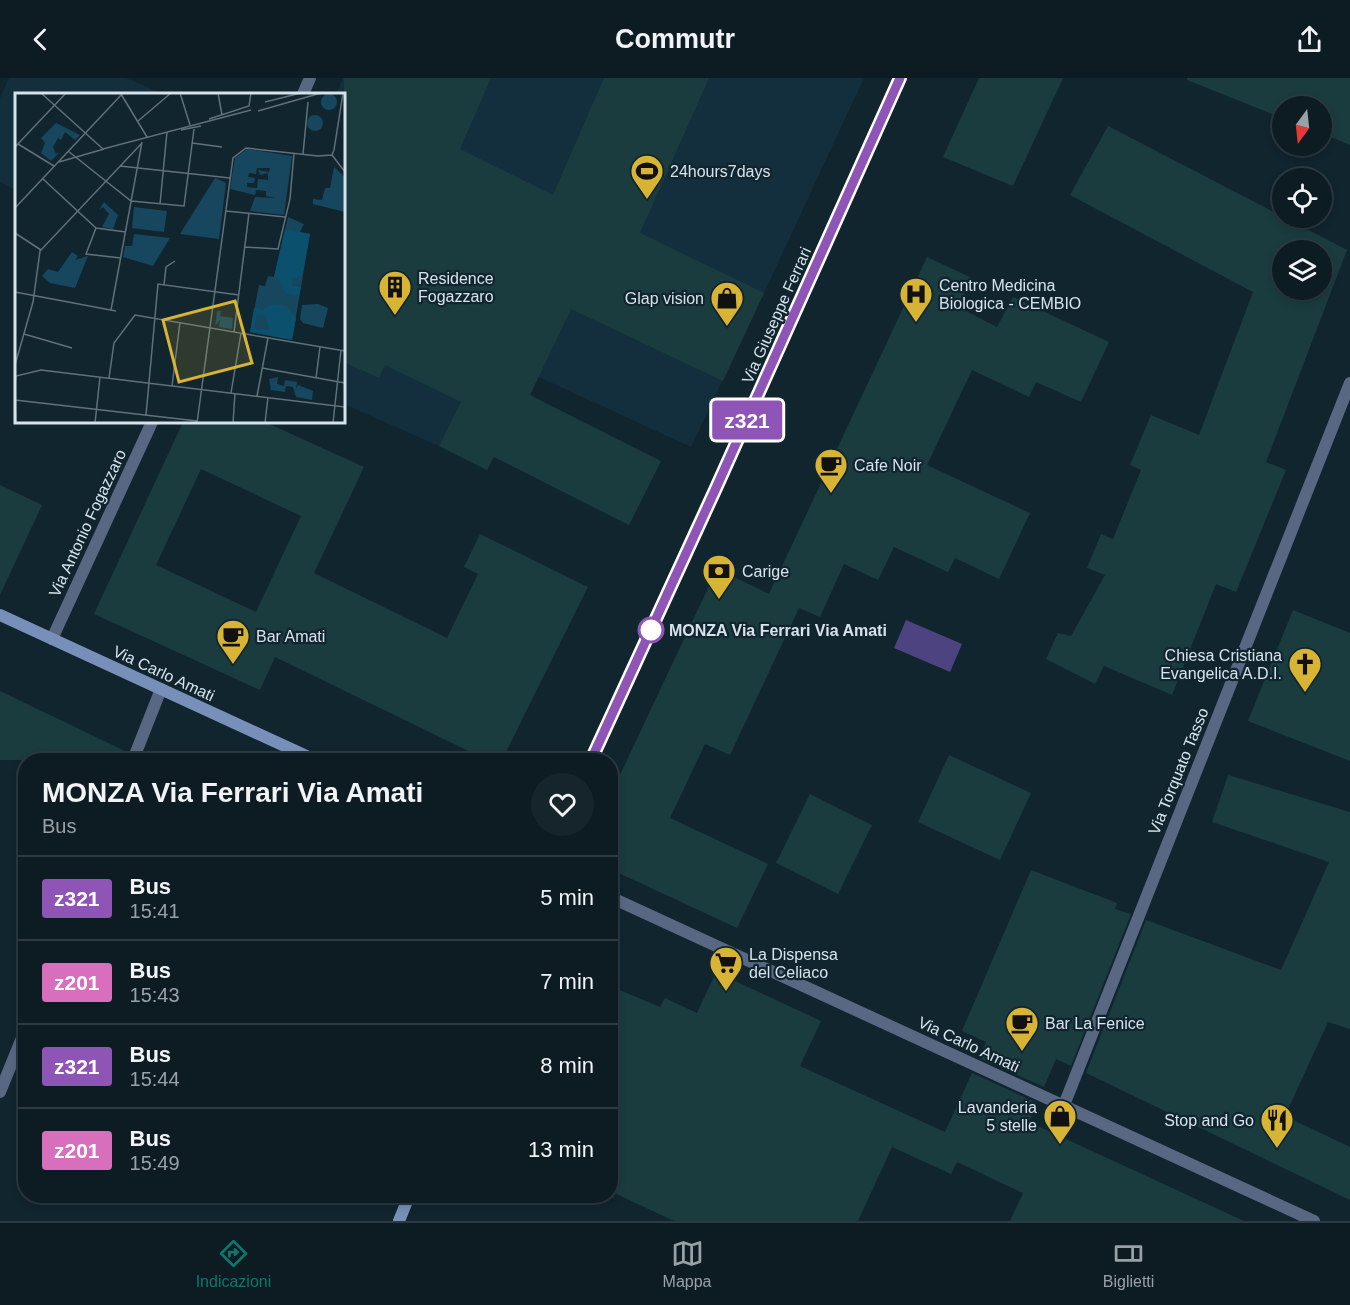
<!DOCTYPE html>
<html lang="it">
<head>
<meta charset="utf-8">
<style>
  :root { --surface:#0d1c23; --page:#16252b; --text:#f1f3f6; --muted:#9aa1a6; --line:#2d3a41; --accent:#0f766e }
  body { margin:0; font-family:Arial,sans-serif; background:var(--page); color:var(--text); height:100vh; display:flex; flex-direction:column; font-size:22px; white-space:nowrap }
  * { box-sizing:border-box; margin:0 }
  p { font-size:20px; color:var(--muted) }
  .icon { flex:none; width:33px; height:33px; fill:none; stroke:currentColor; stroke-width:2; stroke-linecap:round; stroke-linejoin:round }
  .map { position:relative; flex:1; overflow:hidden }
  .panel { position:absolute; left:18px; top:675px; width:600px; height:450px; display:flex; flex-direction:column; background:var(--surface); border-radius:24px; box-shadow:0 3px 9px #0003,0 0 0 2px var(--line) }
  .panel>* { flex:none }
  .badge { padding:0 12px; border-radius:4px; font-size:21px; line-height:39px }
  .needle { width:39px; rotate:195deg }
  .fabs { position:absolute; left:1272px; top:18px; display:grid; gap:12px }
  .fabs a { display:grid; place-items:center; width:60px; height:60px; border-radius:50%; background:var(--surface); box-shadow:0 3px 9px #0003,0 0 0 2px var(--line); font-size:30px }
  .map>.badge { position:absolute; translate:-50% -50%; box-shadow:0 0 0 3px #fff }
  .round { display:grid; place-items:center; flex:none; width:63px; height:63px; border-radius:32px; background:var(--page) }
  .overview { display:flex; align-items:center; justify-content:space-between; height:102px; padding:0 24px }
  h1 { font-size:28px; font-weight:700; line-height:45px }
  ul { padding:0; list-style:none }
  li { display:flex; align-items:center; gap:18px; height:84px; padding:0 24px; border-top:2px solid var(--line) }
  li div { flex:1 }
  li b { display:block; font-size:22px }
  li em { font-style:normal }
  li .badge { min-width:66px; font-weight:700; text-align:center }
  header { display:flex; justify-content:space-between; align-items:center; height:78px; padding:0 24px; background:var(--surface); font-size:27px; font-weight:700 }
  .menu { display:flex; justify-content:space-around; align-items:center; height:84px; border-top:2px solid var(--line); background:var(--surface); font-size:16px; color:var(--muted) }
  .menu a { display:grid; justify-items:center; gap:3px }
  .menu .current { color:var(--accent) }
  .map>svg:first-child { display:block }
  .built { fill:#132f3d }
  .water { fill:#4d4380 }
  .building { fill:#1a3c3f; fill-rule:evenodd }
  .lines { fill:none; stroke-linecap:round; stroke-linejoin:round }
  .street { stroke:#596882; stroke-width:12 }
  .secondary { stroke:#7890b9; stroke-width:12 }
  .line-casing { stroke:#fff; stroke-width:14 }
  .line { stroke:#8e54b6; stroke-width:9 }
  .stop-dot { fill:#fff; stroke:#8e54b6; stroke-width:3 }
  .labels { text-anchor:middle; stroke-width:4.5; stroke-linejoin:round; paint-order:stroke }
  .poi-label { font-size:16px; fill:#d7e3ea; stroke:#11252f; text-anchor:start }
  .street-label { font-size:16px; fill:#d7e3ea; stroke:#11252f }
  .stop-label { font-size:16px; font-weight:bold; fill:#d7e3ea; stroke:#11252f; text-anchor:start }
  .inset-road { fill:none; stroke:#60717a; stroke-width:1.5 }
  .view { fill:#d8b434; fill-opacity:0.15; stroke:#d8b434; stroke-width:3 }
  .inset-edge { fill:none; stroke:#d7e3ea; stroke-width:3 }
</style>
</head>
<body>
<header><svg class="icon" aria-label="back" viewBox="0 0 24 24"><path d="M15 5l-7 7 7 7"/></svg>Commutr<svg class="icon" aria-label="share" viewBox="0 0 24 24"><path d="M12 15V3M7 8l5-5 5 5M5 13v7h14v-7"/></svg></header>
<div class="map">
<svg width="1350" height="1143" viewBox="0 0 1350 1143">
  <rect width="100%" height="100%" fill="#11252f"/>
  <path class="built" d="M 9,0 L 126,0 L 163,16 L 16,16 L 16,112 L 0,104 L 0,20 Z
    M 343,0 L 864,0 L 764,215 L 691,369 L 487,275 L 439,368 L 344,326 L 344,16 L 336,16 Z"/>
  <path class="water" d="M 906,542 L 962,566 L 950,594 L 894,570 Z"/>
  <path class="building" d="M 344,0 L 491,0 L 460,71 L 553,117 L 604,0 L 709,0 L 640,155 L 764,215 L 723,303 L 571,231 L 530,317 L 661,383 L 629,447 L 494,379 L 487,392 L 439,368 L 461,324 L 385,287 L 379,300 L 344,284 Z
    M 979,0 L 1063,0 L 1013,108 L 943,79 Z
    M 1187,0 L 1350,0 L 1350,67 L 1322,55 L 1322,28 L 1282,28 L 1282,40 L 1187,2 Z
    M 1108,48 L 1347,172 L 1266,384 L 1286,392 L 1236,514 L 1216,506 L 1172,617 L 1104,588 L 1095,606 L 1046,581 L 1058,555 L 1071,558 L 1105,497 L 1087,490 L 1101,456 L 1113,461 L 1141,392 L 1130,387 L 1151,337 L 1199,357 L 1253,214 L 1070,117 ZM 1282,172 L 1322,172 L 1322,212 L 1282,212 Z
    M 927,179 L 972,200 L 958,229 L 997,249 L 1013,219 L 1109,264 L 1081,324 L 1036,304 L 1029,319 L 972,292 L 927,387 L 1030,435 L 999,501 L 955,480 L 948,494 L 894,469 L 878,502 L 844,486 L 820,539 L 799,530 L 730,677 L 705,666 L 670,740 L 768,786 L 737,850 L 610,791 L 610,718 L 717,491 L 769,516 Z
    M 183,344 L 265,344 L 364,389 L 314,495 L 447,560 L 478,496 L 464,489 L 480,456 L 588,509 L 502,682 L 487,682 L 275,579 L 260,612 L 94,536 ZM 201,391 L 301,438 L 256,534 L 156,487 Z
    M 0,407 L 42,427 L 0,517 Z
    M 1293,532 L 1350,555 L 1350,683 L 1248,643 Z
    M 0,613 L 127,674 L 125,682 L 0,682 Z
    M 949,677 L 1031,715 L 1000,782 L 918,744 Z
    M 1228,697 L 1350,734 L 1350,951 L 1328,944 L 1285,1038 L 1350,1069 L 1350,1122 L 1086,995 L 1146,842 L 1281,892 L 1329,784 L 1212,744 Z
    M 810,716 L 872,747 L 838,816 L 776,785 Z
    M 1031,792 L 1117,825 L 1115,831 L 1131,836 L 1071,988 L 1056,981 L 1044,1009 L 979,980 L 986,964 L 962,953 Z
    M 716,894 L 821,943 L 800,988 L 945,1054 L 972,995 L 1037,1025 L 1029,1044 L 1244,1143 L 1010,1143 L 1023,1115 L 957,1084 L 951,1096 L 892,1069 L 858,1143 L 674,1143 L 610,1113 L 610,908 L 660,929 L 665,920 L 697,935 Z"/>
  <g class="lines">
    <path class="street" d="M 303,16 L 310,0
      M 52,561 L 152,344
      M 133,682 L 161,611
      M 610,819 L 1314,1143
      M 0,1014 L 26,950
      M 1064,1027 L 1350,305"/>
    <path class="secondary" d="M 0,537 L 315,682
      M 591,682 L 707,430 L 900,0
      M 399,1143 L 409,1118"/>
  </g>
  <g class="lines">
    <defs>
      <path id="line" d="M 591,682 L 716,410 L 900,0"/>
    </defs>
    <use href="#line" class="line-casing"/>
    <use href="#line" class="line"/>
  </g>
  <defs>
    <symbol id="stadium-pin" viewBox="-11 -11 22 30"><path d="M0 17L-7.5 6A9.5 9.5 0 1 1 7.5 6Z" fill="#d8b434" stroke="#11252f"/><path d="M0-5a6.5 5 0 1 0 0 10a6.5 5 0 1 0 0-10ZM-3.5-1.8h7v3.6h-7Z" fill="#111"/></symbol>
    <symbol id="building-pin" viewBox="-11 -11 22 30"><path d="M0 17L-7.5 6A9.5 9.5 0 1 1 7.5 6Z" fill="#d8b434" stroke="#11252f"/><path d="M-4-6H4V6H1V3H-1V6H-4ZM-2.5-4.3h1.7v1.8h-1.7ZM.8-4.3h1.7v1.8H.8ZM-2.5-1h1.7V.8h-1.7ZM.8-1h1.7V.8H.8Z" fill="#111"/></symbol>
    <symbol id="hospital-pin" viewBox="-11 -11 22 30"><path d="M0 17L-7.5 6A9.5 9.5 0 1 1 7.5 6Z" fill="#d8b434" stroke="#11252f"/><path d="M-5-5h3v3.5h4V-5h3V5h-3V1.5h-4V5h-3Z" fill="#111"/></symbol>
    <symbol id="shop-pin" viewBox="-11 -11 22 30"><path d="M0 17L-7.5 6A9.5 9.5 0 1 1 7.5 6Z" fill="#d8b434" stroke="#11252f"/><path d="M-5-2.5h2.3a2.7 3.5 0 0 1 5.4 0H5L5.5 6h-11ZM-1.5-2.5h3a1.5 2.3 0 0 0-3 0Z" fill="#111"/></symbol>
    <symbol id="cafe-pin" viewBox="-11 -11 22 30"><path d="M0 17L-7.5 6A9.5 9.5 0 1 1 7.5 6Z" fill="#d8b434" stroke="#11252f"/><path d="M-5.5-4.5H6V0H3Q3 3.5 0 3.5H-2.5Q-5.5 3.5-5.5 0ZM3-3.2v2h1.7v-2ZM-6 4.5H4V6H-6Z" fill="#111"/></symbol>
    <symbol id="bank-pin" viewBox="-11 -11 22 30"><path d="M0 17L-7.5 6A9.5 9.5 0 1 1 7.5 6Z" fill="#d8b434" stroke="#11252f"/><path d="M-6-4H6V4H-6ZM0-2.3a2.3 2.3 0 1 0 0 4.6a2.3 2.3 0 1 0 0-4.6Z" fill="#111"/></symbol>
    <symbol id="church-pin" viewBox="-11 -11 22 30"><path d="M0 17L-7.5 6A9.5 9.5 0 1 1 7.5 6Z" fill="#d8b434" stroke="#11252f"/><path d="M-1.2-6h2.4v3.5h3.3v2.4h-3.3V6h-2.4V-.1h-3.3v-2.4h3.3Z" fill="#111"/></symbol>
    <symbol id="supermarket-pin" viewBox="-11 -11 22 30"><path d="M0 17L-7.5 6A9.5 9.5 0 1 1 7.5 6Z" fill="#d8b434" stroke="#11252f"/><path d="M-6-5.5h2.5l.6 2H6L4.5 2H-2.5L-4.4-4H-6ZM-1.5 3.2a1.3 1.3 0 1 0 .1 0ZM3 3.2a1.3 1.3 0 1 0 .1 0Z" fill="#111"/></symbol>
    <symbol id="restaurant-pin" viewBox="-11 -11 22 30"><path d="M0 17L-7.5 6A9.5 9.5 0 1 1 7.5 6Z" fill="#d8b434" stroke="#11252f"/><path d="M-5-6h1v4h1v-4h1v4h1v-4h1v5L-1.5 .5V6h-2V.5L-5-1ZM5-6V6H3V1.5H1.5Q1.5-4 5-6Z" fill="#111"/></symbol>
  </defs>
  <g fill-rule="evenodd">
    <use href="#stadium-pin" x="628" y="74" width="38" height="52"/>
    <use href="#building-pin" x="376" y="190" width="38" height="52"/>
    <use href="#hospital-pin" x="897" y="197" width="38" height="52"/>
    <use href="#shop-pin" x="708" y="201" width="38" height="52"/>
    <use href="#cafe-pin" x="812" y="368" width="38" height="52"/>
    <use href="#bank-pin" x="700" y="474" width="38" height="52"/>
    <use href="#cafe-pin" x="214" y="539" width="38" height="52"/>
    <use href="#church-pin" x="1286" y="567" width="38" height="52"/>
    <use href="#supermarket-pin" x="707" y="866" width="38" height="52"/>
    <use href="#cafe-pin" x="1003" y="926" width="38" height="52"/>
    <use href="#shop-pin" x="1041" y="1019" width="38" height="52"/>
    <use href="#restaurant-pin" x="1258" y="1023" width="38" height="52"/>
  </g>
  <circle class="stop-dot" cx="651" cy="552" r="12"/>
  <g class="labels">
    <g class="poi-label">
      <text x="670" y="99">24hours7days</text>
      <text x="418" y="206">Residence<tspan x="418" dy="18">Fogazzaro</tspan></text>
      <text x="939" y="213">Centro Medicina<tspan x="939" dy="18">Biologica - CEMBIO</tspan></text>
      <text x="704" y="226" text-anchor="end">Glap vision</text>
      <text x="854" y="393">Cafe Noir</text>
      <text x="742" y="499">Carige</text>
      <text x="256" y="564">Bar Amati</text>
      <text x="1282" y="583" text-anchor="end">Chiesa Cristiana<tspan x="1282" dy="18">Evangelica A.D.I.</tspan></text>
      <text x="749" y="882">La Dispensa<tspan x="749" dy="18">del Celiaco</tspan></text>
      <text x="1045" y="951">Bar La Fenice</text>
      <text x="1037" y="1035" text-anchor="end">Lavanderia<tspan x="1037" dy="18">5 stelle</tspan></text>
      <text x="1254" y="1048" text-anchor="end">Stop and Go</text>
    </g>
    <g class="street-label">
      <text transform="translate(776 237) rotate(-66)" y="6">Via Giuseppe Ferrari</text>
      <text transform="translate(87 445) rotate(-65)" y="6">Via Antonio Fogazzaro</text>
      <text transform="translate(164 595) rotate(25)" y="6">Via Carlo Amati</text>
      <text transform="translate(1178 693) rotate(-68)" y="6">Via Torquato Tasso</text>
      <text transform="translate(969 966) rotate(25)" y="6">Via Carlo Amati</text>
    </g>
    <g class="stop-label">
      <text x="669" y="558">MONZA Via Ferrari Via Amati</text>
    </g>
  </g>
  <g transform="translate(15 15)">
    <rect width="330" height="330" fill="#11252f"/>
    <path d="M306 9a8 8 0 1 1 16 0a8 8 0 1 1-16 0ZM292 30a8 8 0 1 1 16 0a8 8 0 1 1-16 0ZM 41,30 L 65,42 L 60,47 L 50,39 L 46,47 L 43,45 L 38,54 L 41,61 L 45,59 L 36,68 L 26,60 L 30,50 L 26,45 ZM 232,56 L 277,63 L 269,122 L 235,118 L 240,104 L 261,105 L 251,103 L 251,98 L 241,97 L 240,102 L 215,96 L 220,65 ZM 242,75 L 255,75 L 254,79 L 243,77 L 245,82 L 253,80 L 253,87 L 243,86 L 242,95 L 232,94 L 232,90 L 239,90 L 240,85 L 233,84 L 234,80 L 241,81 ZM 319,74 L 330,84 L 330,119 L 298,111 L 298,106 L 307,107 L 310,95 L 315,95 ZM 200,85 L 211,90 L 204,146 L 165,141 ZM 89,109 L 103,122 L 98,136 L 87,134 L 94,121 L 88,114 L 84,117 ZM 119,114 L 152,118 L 149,139 L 117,135 ZM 273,124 L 289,131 L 285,139 L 295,141 L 277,247 L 235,239 L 244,192 L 250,193 L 253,183 L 259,184 ZM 119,141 L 155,145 L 138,173 L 108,164 L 110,153 L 117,153 ZM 57,159 L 63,163 L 60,167 L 73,163 L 60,195 L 35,190 L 27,183 L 33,176 L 43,179 ZM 303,211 L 313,215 L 308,235 L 288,230 L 285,226 L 287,212 ZM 202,218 L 206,218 L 205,223 L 218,225 L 217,236 L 204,234 L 205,227 L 200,233 ZM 263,284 L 262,291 L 269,293 L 270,287 L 282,289 L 281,296 L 283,292 L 298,298 L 297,307 L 281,304 L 278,294 L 271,293 L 270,299 L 256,297 L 254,286 Z" fill="#16475e" fill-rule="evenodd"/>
    <path d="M 270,136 L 295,141 L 287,183 L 277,186 L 277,193 L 286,194 L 284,203 L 270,200 L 265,187 L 259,184 ZM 258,211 L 272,213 L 281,225 L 277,247 L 235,239 L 239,215 L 248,217 ZM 242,221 L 251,223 L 254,237 L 239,236 Z" fill="#0b506d" fill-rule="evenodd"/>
    <path class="inset-road" d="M 26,0 L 88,56 L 236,17M 165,0 L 175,32M 203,0 L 207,22M 106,1 L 132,44M 250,9 L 286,0M 243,18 L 306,0M 194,26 L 234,13 L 236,0M 123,28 L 156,0M 166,37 L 186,33M 177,50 L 207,54M 3,51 L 39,73M 0,54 L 51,0M 319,57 L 328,0M 53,58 L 116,108 L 169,113 L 179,36M 288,61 L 293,9M 317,62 L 330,79M 44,69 L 89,56M 105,73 L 215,85M 28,86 L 81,135 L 111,139M 145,111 L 152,39M 0,115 L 108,0M 211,118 L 270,124M 81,135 L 71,161 L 106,165M 0,140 L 26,157M 230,154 L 263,156 L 275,106 L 279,60M 149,192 L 151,174 L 160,168M 0,199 L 101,218M 96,217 L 127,49M 219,239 L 234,120M 9,241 L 57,255M 0,272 L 18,209 L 25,158 L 127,50M 247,275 L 330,290M 94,285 L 99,250 L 120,222 L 330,258M 301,285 L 305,254M 0,291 L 1,283 L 26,277 L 330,314M 157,293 L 165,229M 0,294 L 1,330M 216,300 L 226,240M 242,303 L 253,245M 0,307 L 182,328M 131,322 L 143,191 L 224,202M 80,330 L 85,284M 182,330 L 218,65 L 231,55 L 303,63 L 317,62 L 319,57M 218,330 L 220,300M 250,330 L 253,304M 318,330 L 326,257"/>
    <path class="view" d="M 220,208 L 237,270 L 164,289 L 148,227 Z"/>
    <rect width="330" height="330" class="inset-edge"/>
  </g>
</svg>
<div class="fabs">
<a><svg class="needle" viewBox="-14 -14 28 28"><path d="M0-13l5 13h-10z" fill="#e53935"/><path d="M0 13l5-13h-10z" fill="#9aa1a6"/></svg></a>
<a><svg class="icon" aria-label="locate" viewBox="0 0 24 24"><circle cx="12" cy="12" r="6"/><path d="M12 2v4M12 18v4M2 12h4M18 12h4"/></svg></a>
<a><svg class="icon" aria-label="layers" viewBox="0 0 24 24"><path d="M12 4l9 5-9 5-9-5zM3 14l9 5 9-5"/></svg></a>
</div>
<b class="badge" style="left:747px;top:342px;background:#8e54b6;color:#fff">z321</b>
<section class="panel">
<div class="overview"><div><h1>MONZA Via Ferrari Via Amati</h1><p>Bus</p></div><a class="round"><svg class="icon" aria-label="heart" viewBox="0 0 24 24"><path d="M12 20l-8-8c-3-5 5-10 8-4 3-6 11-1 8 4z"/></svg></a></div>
<ul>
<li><span class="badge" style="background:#8e54b6;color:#fff">z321</span><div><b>Bus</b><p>15:41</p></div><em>5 min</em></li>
<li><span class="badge" style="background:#d86fbc;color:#fff">z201</span><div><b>Bus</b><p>15:43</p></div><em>7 min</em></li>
<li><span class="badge" style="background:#8e54b6;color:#fff">z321</span><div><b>Bus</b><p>15:44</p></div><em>8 min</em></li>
<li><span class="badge" style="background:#d86fbc;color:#fff">z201</span><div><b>Bus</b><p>15:49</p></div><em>13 min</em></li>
</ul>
</section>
</div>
<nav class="menu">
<a class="current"><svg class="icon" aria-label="directions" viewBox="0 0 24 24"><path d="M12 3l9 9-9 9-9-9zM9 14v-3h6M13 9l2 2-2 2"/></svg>Indicazioni</a>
<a><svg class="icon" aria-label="map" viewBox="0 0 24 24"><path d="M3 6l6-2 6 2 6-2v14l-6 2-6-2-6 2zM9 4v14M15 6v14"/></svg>Mappa</a>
<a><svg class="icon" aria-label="tickets" viewBox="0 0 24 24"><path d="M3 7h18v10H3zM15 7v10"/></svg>Biglietti</a>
</nav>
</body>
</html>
